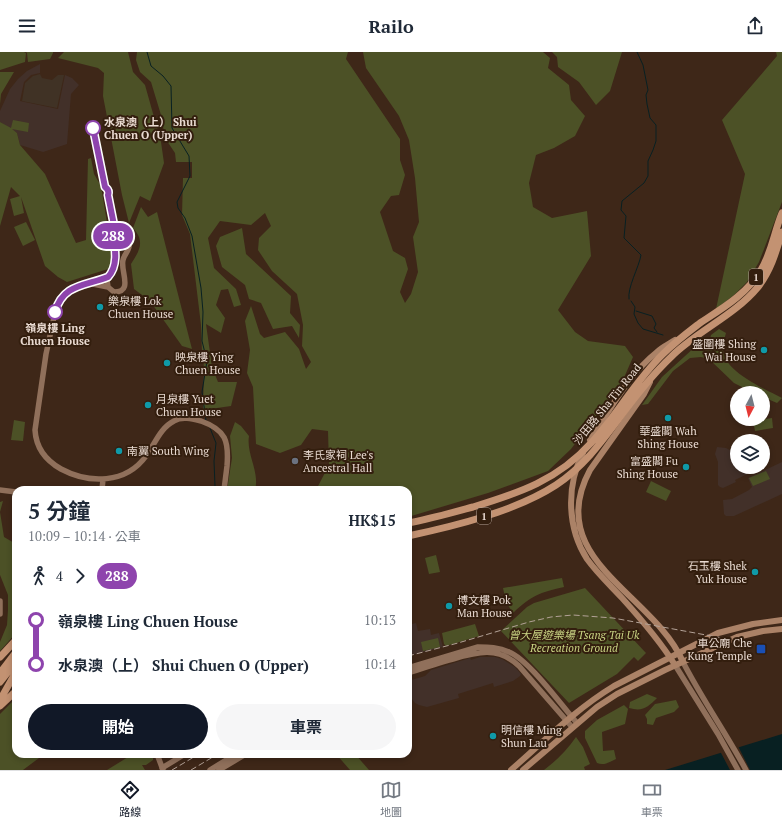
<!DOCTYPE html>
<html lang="zh-TW">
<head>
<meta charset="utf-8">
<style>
  :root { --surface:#fff; --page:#f6f6f7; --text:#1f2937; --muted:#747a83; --line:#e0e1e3; --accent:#111827 }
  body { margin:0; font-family:"PT Serif","Noto Sans TC",serif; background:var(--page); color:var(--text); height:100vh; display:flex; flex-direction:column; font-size:15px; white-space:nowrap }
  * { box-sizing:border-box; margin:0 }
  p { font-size:13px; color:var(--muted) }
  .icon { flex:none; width:22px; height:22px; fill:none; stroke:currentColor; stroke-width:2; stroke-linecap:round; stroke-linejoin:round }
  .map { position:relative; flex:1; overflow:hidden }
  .panel { position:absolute; left:12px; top:434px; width:400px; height:272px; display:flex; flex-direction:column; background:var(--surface); border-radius:12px; box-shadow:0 2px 6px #0003 }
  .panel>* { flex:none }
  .badge { padding:0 8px; border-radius:13px; font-size:14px; line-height:26px }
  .needle { width:26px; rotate:187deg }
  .tools { position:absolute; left:730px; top:334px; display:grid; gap:8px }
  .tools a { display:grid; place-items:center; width:40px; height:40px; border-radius:50%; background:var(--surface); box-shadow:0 2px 6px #0003; font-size:20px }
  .map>.badge { position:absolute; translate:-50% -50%; box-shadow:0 0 0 2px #fff }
  .legs { display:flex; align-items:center; gap:6px; height:44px; padding:0 16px; font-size:13px }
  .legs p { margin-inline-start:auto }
  .headline { display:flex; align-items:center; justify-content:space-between; height:68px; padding:0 16px }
  h1 { font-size:22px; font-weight:700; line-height:30px }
  .action { display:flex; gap:8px; margin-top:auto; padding:8px 16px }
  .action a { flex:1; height:46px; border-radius:24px; background:var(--accent); color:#fff; font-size:16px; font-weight:700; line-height:46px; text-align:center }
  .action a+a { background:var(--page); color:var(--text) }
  ul { padding:0 16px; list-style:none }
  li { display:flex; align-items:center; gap:14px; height:44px; font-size:15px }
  li i { display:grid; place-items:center; width:6px; height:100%; margin:0 5px; background:currentColor }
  li i::after { content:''; width:10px; height:10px; margin:-5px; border:3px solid; border-radius:50%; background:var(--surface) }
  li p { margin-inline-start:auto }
  li:first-child i { background:linear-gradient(#0000 50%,currentColor 0) }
  li:last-child i { background:linear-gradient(currentColor 50%,#0000 0) }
  header { display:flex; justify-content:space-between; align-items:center; height:52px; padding:0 16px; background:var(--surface); font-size:18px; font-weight:700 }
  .menu { display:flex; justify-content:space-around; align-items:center; height:56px; border-top:1px solid var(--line); background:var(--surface); font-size:11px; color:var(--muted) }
  .menu a { display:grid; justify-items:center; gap:2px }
  .menu .selected { color:var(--accent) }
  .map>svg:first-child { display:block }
  .industrial { fill:#403225 }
  .education { fill:#423029 }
  .green { fill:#4c5126 }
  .water { fill:#082022 }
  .pier { fill:#3e2718 }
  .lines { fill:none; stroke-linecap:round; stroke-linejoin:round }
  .stream { stroke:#082022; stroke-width:1 }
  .secondary { stroke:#90705b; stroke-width:5.5 }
  .primary { stroke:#ab8267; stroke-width:6 }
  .highway { stroke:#c39272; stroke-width:7 }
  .rail { stroke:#b3a297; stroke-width:1; stroke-dasharray:6 3; stroke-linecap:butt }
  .line-1-casing { stroke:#fff; stroke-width:9 }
  .line-1 { stroke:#8e44ad; stroke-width:6 }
  .stop-1-dot { fill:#fff; stroke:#8e44ad; stroke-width:2 }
  .culture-dot { fill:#0f9aa8; stroke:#331e0e; stroke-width:1.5 }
  .worship-dot { fill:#6b7280; stroke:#331e0e; stroke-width:1.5 }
  .transit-dot { fill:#1a4fb4; stroke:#331e0e; stroke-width:1.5 }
  .labels { text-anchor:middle; stroke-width:4; stroke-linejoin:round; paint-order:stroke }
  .shield { fill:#331e0e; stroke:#b2a296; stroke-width:1 }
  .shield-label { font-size:10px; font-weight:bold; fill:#e9dad1 }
  .stop-label { font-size:11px; font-weight:bold; fill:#e9dad1; stroke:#331e0e; text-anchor:start }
  .poi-label { font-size:11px; fill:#e9dad1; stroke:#331e0e; text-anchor:start }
  .street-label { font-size:11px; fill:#e9dad1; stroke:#331e0e }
  .park-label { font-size:11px; font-style:italic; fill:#cad584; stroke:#331e0e }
</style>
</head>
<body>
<header><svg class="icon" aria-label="menu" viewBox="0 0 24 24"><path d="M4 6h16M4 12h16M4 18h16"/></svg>Railo<svg class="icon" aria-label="share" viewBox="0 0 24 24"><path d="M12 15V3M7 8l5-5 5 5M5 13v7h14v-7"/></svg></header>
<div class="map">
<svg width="782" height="718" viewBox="0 0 782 718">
  <rect width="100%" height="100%" fill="#3e2718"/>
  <path class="industrial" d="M 40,22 L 42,26 L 52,28 L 58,23 L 64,23 L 57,56 L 22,49 L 25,31 L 33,24 Z"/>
  <path class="education" d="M 40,12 L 40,21 L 31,23 L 24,30 L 20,49 L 58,57 L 65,23 L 72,26 L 79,33 L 71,42 L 67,92 L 43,100 L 20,93 L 17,81 L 0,70 L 0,59 L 10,37 L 18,27 L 27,19 Z
    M 717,395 L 726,396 L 737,402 L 737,415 L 762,415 L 735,428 L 736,430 L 723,436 L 720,435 L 718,433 L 718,410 L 715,402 Z
    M 782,410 L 782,442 L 734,464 L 726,464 L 724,462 L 723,448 L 732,447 L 749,438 L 752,435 L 748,426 Z
    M 416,571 L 418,579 L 430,577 L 431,583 L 439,581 L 443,595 L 408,604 L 408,573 Z
    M 480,605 L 495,605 L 502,607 L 515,615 L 521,622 L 520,624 L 513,629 L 494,635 L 493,631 L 458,642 L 459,646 L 427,655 L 419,653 L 415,651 L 412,647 L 408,629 L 425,624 L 431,618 L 470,606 L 471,608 Z"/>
  <path class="green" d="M 0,0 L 24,0 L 26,1 L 25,10 L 0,18 Z
    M 26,0 L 53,0 L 53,1 L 50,7 L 28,10 L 27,1 Z
    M 64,0 L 128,0 L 133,20 L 145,33 L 161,90 L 164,111 L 150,149 L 140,144 L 129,171 L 122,143 L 103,44 L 104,21 L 98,16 L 58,6 Z
    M 137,0 L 348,0 L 346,7 L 400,87 L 400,108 L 405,123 L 399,143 L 391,144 L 380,160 L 393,199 L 405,206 L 408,217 L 400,240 L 405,251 L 411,242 L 418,220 L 413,185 L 419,170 L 415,126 L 409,88 L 399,64 L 366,16 L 363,0 L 543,0 L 550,6 L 548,16 L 569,33 L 571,48 L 585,64 L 575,84 L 554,96 L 536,103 L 529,131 L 533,155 L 552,166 L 587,159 L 591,204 L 558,258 L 575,280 L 588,289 L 625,294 L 633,305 L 623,328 L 571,397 L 548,419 L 488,441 L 408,465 L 408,438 L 316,438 L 329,413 L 328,379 L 312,377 L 301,393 L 280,401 L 256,392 L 253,335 L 247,321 L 250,298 L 245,269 L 251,254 L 260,282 L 264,286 L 285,280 L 299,297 L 306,317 L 311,310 L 302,294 L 303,273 L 297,242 L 272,219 L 258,198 L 259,186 L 271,174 L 265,161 L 251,173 L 220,169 L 208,186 L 214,216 L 236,237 L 241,253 L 234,255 L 228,237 L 221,238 L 216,253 L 225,266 L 221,281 L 206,272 L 212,315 L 218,330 L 237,330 L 231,354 L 203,358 L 204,315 L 202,301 L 201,273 L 190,182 L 182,163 L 183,126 L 192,126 L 192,110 L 176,110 L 175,101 L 165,86 L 161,63 L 151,30 L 140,20 L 136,8 Z
    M 552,0 L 622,0 L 610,39 L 596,53 L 579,30 L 558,15 L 557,5 Z
    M 776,0 L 782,0 L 782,150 L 759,210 L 747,230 L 734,243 L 716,257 L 745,122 L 722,68 L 777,4 Z
    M 0,20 L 14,20 L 1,42 L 0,52 Z
    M 13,68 L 29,71 L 28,80 L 12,77 L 17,81 L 20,93 L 45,122 L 76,191 L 86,188 L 88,107 L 91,106 L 94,122 L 101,134 L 112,201 L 111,211 L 108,217 L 67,230 L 58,225 L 45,214 L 21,145 L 24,161 L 14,164 L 10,147 L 20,144 L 11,135 L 0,174 L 0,70 L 11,76 Z
    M 141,155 L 148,165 L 157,160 L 192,297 L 182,294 L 150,249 L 134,237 L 131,212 C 140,198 145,189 133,176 Z
    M 26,170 L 35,188 L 23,194 L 14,175 Z
    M 242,176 L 246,202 L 291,244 L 290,261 L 300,273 L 299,286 L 292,274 L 273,277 L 261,251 L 249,247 L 245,233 L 222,215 L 216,194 L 220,185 Z
    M 719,277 L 726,281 C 724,288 722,295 724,303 C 730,322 765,337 782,346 L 777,351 L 763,345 L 763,341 L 754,341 L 734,331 L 709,307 L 701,305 L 690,306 L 673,319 L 648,352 L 642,353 L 662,325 L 696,294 L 700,296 L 705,295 L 706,290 L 710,287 L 711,283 Z
    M 772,366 L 773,376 L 755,379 L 753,369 Z
    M 14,368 L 25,370 L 23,389 L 11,388 Z
    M 235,370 L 241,374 L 249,384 C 246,402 260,420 255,438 L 227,438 L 232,406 L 230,384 Z
    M 766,419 L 770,427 L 753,434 L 749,426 Z
    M 651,429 L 671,439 L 666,449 L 646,440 Z
    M 3,449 L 0,460 L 4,485 L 16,492 L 16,581 L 0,599 L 0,590 L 7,573 L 8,558 L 8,543 L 0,523 L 0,450 Z
    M 436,503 L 440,520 L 429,522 L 425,506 Z
    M 562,526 L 564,535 C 539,541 532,543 513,561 L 506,550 L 503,536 Z
    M 585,536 L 646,601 L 638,609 L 634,605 L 617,622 L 569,651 L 501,579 L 527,555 L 534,551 Z
    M 475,572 L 479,584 L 446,594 L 444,592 L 442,581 Z
    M 438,586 L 440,595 L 423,599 L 421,590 Z
    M 647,642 L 657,646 C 648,655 643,660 629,656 L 630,650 Z
    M 16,646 L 16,702 L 37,702 L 39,706 L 23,718 L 0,718 L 0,662 Z
    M 676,648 L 679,655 L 674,660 L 656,666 L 653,673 L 647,672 L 647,667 L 645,663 L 655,652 Z
    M 624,653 L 628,657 L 625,672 L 602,680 L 603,699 L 614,698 L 616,707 C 610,710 604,714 597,711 L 585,686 L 585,679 L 597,668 Z
    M 576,685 L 583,695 L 590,712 L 584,715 L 585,718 L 544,718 C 556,709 567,698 576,685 Z
    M 133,702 L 153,702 L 153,708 L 146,713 L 142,713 L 145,718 L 107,718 Z
    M 336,702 L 355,702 L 369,718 L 350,718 Z"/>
  <path class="water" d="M 782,682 L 782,718 L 665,718 Z"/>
  <path class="pier" d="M 738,694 L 750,718 L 730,718 L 720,699 Z"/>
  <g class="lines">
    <path class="stream" d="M 147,0 L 151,14 L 163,24 L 171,34 L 172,76 L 189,104 L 190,124 L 177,150 L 178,156 L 185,166 L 192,184 L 201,236 L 203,260 L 202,289 L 207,309 L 202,340 L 206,368
      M 629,247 C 627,236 639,215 641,203 L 624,186 L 626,164 L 621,158 L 622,149 L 644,131 L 648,124 L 648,109 L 653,98 L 656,89 L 656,73 L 650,66 L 647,52 L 646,43 L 648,38 L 643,13 L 637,0
      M 631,249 L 635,255 L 634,262 L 638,271 L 643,277 L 663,283
      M 636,259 L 652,264 L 656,272 L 654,276 L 657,280
      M 210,376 L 216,391 L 214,409 L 215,434 L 214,438"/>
    <path class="secondary" d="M 108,225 L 72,236 L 64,243 L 56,256 L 46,302 L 35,378 C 36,396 45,408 61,417 C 89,432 126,432 146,404 C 155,392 160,376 174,369 C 182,364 193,367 201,369 C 226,378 229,389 227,414 C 226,422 225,430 224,438
      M 93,232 L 108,235 L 114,240 C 134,240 120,219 123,208 C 124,202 131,198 129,190 L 126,188 L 122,189 L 115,199 L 115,213 L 107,228 L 108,235
      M 0,438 L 16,440
      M 102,438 L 103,427
      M 0,549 L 0,562
      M 683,610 C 702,647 726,681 746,718
      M 675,613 L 718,682 L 738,718
      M 408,616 L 478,595 C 488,595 499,595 509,600 C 529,608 561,653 577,671
      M 408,621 C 423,616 438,611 453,607 C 477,600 498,594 519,614 L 572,675
      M 157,702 L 163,718
      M 162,716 L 185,702
      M 210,718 L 236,702
      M 219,718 L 246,702"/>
    <path class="primary" d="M 650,330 L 644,342 L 590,418 C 542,507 654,542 683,610
      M 590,388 C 610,358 628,323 657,300 C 662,295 669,292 675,288
      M 583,401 C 566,434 567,476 587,507 C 597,521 610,533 622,546 C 641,567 660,589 675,613
      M 511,718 C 544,689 576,657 614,634 L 718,581 L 753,572 L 782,568
      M 523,718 L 597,655 L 617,642 L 665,618 L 737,585 L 763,579 L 782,577"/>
    <path class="highway" d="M 408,471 C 430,467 451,461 473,455 C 519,441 558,428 591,391 C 617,363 635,329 663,302 C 675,290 687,281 700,271 C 723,256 747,242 761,218 C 772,200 774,180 782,161
      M 408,484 C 455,474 516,459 556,433 C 582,416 600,392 618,368 C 634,346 651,324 671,305 C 697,279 734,264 758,235 C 771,218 776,200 782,180
      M 0,605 L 16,588
      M 0,621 L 16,600
      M 0,630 L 16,610
      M 0,648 L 16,620
      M 0,654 L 16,639"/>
    <path class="rail" d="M 408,604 L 458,591 L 529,570 L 551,565 L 573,563 L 613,566 L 750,591
      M 172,718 L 199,702
      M 191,718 L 218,702"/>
  </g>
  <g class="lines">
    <defs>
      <path id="line-1" d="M 55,260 C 63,232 85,234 108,225 C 120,212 114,192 112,176 L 114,173 L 108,143 C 109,140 108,137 105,135 L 93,76"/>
    </defs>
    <use href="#line-1" class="line-1-casing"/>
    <use href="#line-1" class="line-1"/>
  </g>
  <g class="stop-1-dot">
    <circle cx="93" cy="76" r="7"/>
    <circle cx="55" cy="260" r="7"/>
  </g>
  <g class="culture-dot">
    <circle cx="100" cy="255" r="4"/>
    <circle cx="764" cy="298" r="4"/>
    <circle cx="167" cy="311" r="4"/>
    <circle cx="148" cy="353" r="4"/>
    <circle cx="668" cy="366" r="4"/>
    <circle cx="119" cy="399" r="4"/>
    <circle cx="686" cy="415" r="4"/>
    <circle cx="755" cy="520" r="4"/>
    <circle cx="449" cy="554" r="4"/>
    <circle cx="493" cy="684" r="4"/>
  </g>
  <circle class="worship-dot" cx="295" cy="409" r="4"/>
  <rect class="transit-dot" x="756" y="592" width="10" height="10" rx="2"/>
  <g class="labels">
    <g class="shield">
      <rect x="749" y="217" width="14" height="16" rx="3"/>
      <rect x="477" y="456" width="14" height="16" rx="3"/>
    </g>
    <g class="shield-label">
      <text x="756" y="229">1</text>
      <text x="484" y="468">1</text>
    </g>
    <g class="stop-label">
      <text x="104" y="74">水泉澳（上） Shui<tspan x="104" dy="13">Chuen O (Upper)</tspan></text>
      <text x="55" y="280" text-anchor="middle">嶺泉樓 Ling<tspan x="55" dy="13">Chuen House</tspan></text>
    </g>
    <g class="poi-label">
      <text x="108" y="253">樂泉樓 Lok<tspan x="108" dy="13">Chuen House</tspan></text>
      <text x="756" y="296" text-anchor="end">盛圍樓 Shing<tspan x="756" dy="13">Wai House</tspan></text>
      <text x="175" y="309">映泉樓 Ying<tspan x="175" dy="13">Chuen House</tspan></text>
      <text x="156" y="351">月泉樓 Yuet<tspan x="156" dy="13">Chuen House</tspan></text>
      <text x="668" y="383" text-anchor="middle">華盛閣 Wah<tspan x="668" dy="13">Shing House</tspan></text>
      <text x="127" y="403">南翼 South Wing</text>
      <text x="303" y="407">李氏家祠 Lee's<tspan x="303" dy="13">Ancestral Hall</tspan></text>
      <text x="678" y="413" text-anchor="end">富盛閣 Fu<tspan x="678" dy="13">Shing House</tspan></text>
      <text x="747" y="518" text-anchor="end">石玉樓 Shek<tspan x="747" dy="13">Yuk House</tspan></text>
      <text x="457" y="552">博文樓 Pok<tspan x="457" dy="13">Man House</tspan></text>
      <text x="752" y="595" text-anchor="end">車公廟 Che<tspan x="752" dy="13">Kung Temple</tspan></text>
      <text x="501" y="682">明信樓 Ming<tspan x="501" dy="13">Shun Lau</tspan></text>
    </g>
    <g class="street-label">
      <text transform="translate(607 352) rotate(-51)" y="4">沙田路 Sha Tin Road</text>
    </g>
    <g class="park-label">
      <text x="574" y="587">曾大屋遊樂場 Tsang Tai Uk<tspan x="574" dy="13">Recreation Ground</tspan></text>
    </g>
  </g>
</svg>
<div class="tools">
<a><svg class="needle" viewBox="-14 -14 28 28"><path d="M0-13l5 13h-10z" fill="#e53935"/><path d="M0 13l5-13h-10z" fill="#747a83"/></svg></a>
<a><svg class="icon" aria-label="layers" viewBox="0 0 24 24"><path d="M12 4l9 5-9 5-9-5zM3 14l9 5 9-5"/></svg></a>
</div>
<b class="badge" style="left:113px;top:184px;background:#8e44ad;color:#fff">288</b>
<section class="panel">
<div class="headline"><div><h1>5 分鐘</h1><p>10:09 – 10:14 · 公車</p></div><b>HK$15</b></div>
<div class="legs"><svg class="icon" aria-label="walk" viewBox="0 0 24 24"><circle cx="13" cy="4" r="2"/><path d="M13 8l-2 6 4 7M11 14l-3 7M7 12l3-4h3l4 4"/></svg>4<svg class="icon" aria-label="forward" viewBox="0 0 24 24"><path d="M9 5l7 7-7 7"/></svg><b class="badge" style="background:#8e44ad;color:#fff">288</b></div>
<ul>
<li><i style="color:#8e44ad"></i><b>嶺泉樓 Ling Chuen House</b><p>10:13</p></li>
<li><i style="color:#8e44ad"></i><b>水泉澳（上） Shui Chuen O (Upper)</b><p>10:14</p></li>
</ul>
<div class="action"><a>開始</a><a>車票</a></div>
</section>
</div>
<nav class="menu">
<a class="selected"><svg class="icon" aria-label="directions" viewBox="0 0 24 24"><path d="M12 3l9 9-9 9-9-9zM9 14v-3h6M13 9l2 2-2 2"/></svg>路線</a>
<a><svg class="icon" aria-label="map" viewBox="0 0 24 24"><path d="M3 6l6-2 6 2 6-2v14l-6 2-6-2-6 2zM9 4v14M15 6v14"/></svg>地圖</a>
<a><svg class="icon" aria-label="tickets" viewBox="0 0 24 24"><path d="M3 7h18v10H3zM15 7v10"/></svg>車票</a>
</nav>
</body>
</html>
